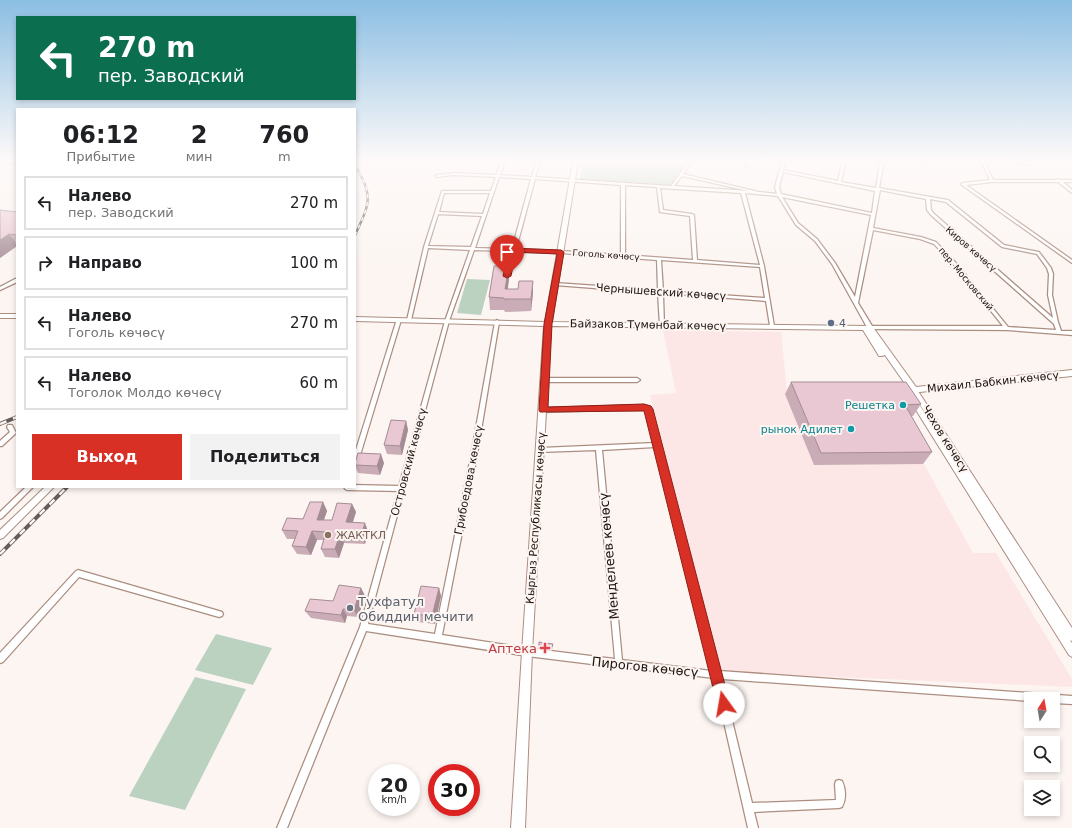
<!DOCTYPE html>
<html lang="ru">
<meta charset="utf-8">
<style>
body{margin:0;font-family:"DejaVu Sans",sans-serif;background:#f2f2f2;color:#202124;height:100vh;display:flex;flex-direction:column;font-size:15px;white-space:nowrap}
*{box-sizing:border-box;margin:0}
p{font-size:13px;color:#757577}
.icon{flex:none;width:22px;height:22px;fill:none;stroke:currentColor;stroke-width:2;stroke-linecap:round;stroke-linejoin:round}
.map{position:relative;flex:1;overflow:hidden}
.drawer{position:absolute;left:16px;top:108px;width:340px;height:380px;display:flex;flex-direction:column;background:#fff;border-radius:0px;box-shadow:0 2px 6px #0003}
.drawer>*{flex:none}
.top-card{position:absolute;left:16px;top:16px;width:340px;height:84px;border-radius:0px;box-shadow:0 2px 6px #0003;background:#0b6e4f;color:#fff;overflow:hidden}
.needle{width:26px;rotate:11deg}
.controls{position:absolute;left:1024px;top:692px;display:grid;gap:8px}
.controls a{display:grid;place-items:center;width:36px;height:36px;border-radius:0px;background:#fff;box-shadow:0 2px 6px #0003;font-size:20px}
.speed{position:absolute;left:368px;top:764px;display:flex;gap:8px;font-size:20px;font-weight:700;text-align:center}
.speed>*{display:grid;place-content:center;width:52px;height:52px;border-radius:50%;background:#fff;box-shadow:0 2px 6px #0003;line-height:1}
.speed small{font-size:10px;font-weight:400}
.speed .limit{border:6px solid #d22;background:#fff;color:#111}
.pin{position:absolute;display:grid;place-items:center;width:34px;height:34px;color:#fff;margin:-41px -17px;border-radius:50% 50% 50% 0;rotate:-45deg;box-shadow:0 0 4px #0007}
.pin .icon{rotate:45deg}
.me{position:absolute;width:44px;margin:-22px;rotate:347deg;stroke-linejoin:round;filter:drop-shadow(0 0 3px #0008)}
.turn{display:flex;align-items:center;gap:14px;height:84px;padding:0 16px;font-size:18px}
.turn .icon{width:52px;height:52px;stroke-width:2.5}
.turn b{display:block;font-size:28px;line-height:34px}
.eta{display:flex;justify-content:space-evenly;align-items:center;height:68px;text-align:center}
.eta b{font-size:24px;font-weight:600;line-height:28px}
.cta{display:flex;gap:8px;margin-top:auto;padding:8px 16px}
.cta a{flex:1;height:46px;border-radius:0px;background:#d93025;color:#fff;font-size:16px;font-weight:600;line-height:46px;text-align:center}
.cta a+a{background:#f2f2f2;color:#202124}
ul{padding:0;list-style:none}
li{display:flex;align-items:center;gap:12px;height:54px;margin:0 8px 6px;padding:0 8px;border:2px solid #e0e0e0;border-radius:0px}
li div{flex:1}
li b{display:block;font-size:15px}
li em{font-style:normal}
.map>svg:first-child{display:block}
.industrial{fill:#fde7e6}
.green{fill:#bcd2c1}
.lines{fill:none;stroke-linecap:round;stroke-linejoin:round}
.minor-casing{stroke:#ac8e80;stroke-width:2.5}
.tertiary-casing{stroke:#ac8e80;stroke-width:2}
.secondary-casing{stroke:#ac8e80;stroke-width:2}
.primary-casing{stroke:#d2d0cf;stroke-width:2}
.minor{fill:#fff;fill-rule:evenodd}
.tertiary{fill:#fff;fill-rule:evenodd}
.secondary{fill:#fff;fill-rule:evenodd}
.primary{fill:#fdd39e;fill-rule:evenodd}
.rail-far1-casing{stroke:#655c57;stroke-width:2.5}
.rail-casing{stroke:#655c57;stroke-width:4}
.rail-far1{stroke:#fcf5f2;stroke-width:1.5;stroke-dasharray:4;stroke-linecap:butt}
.rail{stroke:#fcf5f2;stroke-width:2.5;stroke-dasharray:7;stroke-linecap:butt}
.wall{fill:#c9acb5}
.shaded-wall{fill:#a48c94}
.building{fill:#eac8d3;stroke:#a48c94}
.route{fill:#d93025;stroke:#8d1f18}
.service-dot{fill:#5c6f8a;stroke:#fcf5f2;stroke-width:1.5}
.culture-dot{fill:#0f9aa8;stroke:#fcf5f2;stroke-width:1.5}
.education-dot{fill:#8d6e63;stroke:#fcf5f2;stroke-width:1.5}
.worship-dot{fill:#6b7280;stroke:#fcf5f2;stroke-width:1.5}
.health-dot{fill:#e0444e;stroke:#fcf5f2;stroke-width:1.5}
.labels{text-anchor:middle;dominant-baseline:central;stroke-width:4;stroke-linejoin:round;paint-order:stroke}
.far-street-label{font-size:9px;fill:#1e130e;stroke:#fcf5f2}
.street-label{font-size:11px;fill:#1e130e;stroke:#fcf5f2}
.service-label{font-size:11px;fill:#4e5e75;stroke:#fcf5f2;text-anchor:start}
.culture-label{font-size:11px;fill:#0d838f;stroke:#fcf5f2;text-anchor:end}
.education-label{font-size:11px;fill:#785e54;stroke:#fcf5f2;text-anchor:start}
.near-street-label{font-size:13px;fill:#1e130e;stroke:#fcf5f2}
.near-worship-label{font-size:13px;fill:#5b616d;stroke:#fcf5f2;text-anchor:start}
.near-health-label{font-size:13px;fill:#be3a42;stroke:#fcf5f2;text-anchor:end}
</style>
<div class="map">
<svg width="1072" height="828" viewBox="0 0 1072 828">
<rect width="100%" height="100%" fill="#fcf5f2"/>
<polygon class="industrial" points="663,330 781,332 787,391 884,391 973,553 996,553 1072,679 1072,687 721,672 650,395 676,393"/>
<g class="green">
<polygon points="583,161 689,161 672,185 580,179"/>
<polygon points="467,279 490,280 481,315 457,313"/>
<polygon points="216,634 272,648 253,685 195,670"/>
<polygon points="195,677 246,689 185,810 129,796"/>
</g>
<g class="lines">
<defs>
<g id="minor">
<polygon points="0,161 17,162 17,164 0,163"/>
<path d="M501,161H505L500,175L532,177L536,161H540L535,177L671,186L689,161H692L683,174L759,192L777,194L775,187L782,161H786L783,170L838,181L842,161H846L841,182L876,188L880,161H884L879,188L948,200L1004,245L1039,252L1051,268L1053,274L1052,295L1058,322L1061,331H1072V335L1007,330L868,329L832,264L815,241L796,225L778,196L745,193L764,266L774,326L772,328L770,326L766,301L663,293L664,326L662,328L660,326L658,293L555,285L553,284L555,283L658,290L657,260L561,253L515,252L509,275L507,276L505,275L511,251L474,250L449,321L368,624L435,634L470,461L495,322L497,320L499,322L476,461L442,635L527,648L615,659L596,450L540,452H538L537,450L538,448H540L654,443L646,410L643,409L544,412L541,410L544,408L644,405L650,408L651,409L720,671L1072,696V704L1053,703V699H1031V701L722,679L752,803L836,800L835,784L836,781L839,780L842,781C846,790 846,799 842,807L839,808L754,812L758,828H748L714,678L621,667L619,668L616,667L527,656L366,631L287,828H277L360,627L398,491L347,490L345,489L344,487H355V485L399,486L445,321L470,250L428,248L411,320V321H407V320L424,247L442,191H491L496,177L453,175L437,177L435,176L437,175L453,173L496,175ZM783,172L875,191L872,213L781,194L779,187ZM682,176L749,191L674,186ZM499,177L531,179L512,249L475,248ZM535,179L621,185V255L561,251L516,249ZM625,185L657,187L660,212L690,216L693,260L625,255ZM660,188L741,193L760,265L697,260L694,215L692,214L663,210ZM880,190L926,199L927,210L931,215L1054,324L1056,330L1008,327L956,263L936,242L921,237L873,228ZM444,193H490L483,214L439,212ZM782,197L871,215L855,297L835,263L817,239L798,223ZM930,199L946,202L1002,247L1037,254L1047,268L1049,274L1048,295L1053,318L933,213L931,210ZM438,214L482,216L471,247L428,246ZM873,230L920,239L934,244L954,265L1003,326H872L858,303ZM661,260L760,267L765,298L663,291ZM655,447L712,671L622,660L602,450Z"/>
<polygon points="746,161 749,161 747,166 746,166 744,165"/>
<polygon points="981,161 984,161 993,180 1056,180 1058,179 1060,180 1072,180 1072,182 1063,182 1072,190 1072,193 1058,182 992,182 966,185 1072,260 1072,263 962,185 961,184 963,183 990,180"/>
<polygon points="1017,161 1028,163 1027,161 1030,161 1032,163 1028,165 1006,161"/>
<polygon points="15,279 17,279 17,282 0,290 0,287"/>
<polygon points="397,319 401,319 401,320 358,462 357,464 355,464 355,453"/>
<polygon points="545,378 637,378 640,380 637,382 545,382 542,380"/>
<polygon points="8,425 12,425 16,433 2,446 0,446 0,441 10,432 7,427"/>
<polygon points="26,487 33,487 2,518 0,519 0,512"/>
<polygon points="78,570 219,611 222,612 223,614 222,616 219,617 79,577 3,662 0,663 0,653 76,571"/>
</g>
<g id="tertiary">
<polygon points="912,388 916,388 1072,628 1072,641 1070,640 1072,643 1072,657 1069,655 911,402 910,400 911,398 915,398 963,473 912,392 911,390"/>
<polygon points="45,487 54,487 3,538 0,539 0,530"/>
</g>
<g id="secondary">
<polygon points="573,161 578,161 552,322 870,326 872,326 916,387 1072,370 1072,376 910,393 907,392 906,390 908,388 885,355 882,356 879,356 863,330 551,326 532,652 525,828 511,828 522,652 544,326 355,321 355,317 545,322"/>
<rect x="0" y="314" width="17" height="4"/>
</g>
<polygon id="primary" points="3,161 10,161 0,168 0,164"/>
</defs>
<use href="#minor" class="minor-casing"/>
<use href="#tertiary" class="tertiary-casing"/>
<use href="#secondary" class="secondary-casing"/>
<use href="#primary" class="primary-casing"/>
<use href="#minor" class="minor"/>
<use href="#tertiary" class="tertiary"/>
<use href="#secondary" class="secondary"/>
<use href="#primary" class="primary"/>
<defs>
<path id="rail-far1" d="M355,165C374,196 370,203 355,235"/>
<g id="rail">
<polyline points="0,424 17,417"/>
<polyline points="0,554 67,487"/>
</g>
</defs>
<use href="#rail-far1" class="rail-far1-casing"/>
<use href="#rail" class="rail-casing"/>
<use href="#rail-far1" class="rail-far1"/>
<use href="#rail" class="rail"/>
</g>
<g class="wall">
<polygon points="906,161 927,161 925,165"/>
<polygon points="17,212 17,246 0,258"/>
<polygon points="509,266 509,278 508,289 533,293 531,311 505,312 504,310 490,310 489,297"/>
<polygon points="791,382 921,404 913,416 911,416 932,452 923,464 814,465 785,394"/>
<polygon points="406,421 408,430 402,455 387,454 384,445"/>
<polygon points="355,463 384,463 380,475 358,473 355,466"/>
<polygon points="323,502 327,511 324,520 332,520 352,504 356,512 353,522 368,531 365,544 344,543 339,558 325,557 321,549 324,540 317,540 311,555 297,554 292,546 295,539 287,539 282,530 303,519"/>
<polygon points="361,588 365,596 358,617 347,616 345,623 311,618 305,611 333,601"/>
<polygon points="439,588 441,596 435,624 417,622 414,614"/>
<polygon points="539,642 553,644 552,650 538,648"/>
</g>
<g class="shaded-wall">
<polygon points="9,234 17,244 17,246 0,258 0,240"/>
<polygon points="509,266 509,278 506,301 505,289"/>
<polygon points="533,281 533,293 531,311 531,299"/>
<polygon points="406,421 408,430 402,455 400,446"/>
<polygon points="381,454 384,463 380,475 377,466"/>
<polygon points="323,502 327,511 321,528 317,520"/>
<polygon points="352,504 356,512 350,530 346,522"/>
<polygon points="365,523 368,531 365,544 361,535"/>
<polygon points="312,531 317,540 311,555 306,547"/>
<polygon points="340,534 344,543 339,558 335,549"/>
<polygon points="361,588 365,596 358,617 354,610"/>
<polygon points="439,588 441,596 435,624 432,616"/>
<polygon points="343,609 347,616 345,623 341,615"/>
</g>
<g class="building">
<polygon points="0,210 17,212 17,235 9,234 0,240"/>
<polygon points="494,266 509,266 505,289 518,289 519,281 533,281 531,299 504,299 504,298 489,297"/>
<polygon points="791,382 906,382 921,404 905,405 932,452 821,453"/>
<polygon points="391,420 406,421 400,446 384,445"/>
<polygon points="358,453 381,454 377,466 355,465 355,463"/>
<polygon points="310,502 323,502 317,520 332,520 337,503 352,504 346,522 365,523 361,535 340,534 335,549 321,549 326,532 312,531 306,547 292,546 298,531 282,530 287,518 303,519"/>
<polygon points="339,585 361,588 354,610 343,609 341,615 305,611 310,599 333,601"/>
<polygon points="421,586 439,588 432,616 414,614"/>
<polygon points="539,642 553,644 552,647 539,646"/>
</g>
<linearGradient id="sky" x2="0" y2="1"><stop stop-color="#8bbee3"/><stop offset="0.58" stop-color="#fefaf9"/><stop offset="1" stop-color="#fefaf9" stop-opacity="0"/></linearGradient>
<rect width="1072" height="277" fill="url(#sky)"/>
<polygon class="route" points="510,248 561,250 564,252 552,324 548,407 644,404 651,406 653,409 730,704 728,709 724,711 719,709 717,704 644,411 540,412 539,410 544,324 557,254 516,252 511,276 507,278 503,276"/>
<circle class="service-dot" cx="831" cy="323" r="4"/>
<g class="culture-dot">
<circle cx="903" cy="405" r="4"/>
<circle cx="851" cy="429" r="4"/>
</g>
<circle class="education-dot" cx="328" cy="535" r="4"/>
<circle class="worship-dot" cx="350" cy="608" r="4"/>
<path class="health-dot" d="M543 642h4v4h4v4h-4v4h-4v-4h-4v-4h4z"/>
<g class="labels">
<g class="far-street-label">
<text transform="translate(971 249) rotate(41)">Киров көчөсү</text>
<text transform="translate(606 255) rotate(4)">Гоголь көчөсү</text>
<text transform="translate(966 279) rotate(50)">пер. Московский</text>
</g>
<g class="street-label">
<text transform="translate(661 292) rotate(4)">Чернышевский көчөсү</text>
<text transform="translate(648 325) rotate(1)">Байзаков Түмөнбай көчөсү</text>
<text transform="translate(993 382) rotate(-6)">Михаил Бабкин көчөсү</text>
<text transform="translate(945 439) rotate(58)">Чехов көчөсү</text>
<text transform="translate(409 462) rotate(-75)">Островский көчөсү</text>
<text transform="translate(469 480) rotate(-79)">Грибоедова көчөсү</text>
<text transform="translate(536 518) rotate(-86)">Кыргыз Республикасы көчөсү</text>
</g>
<g class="service-label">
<text x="839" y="323">4</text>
</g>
<g class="culture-label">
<text x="895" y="405">Решетка</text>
<text x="843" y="429">рынок Адилет</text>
</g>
<g class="education-label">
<text x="336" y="535">ЖАКТКЛ</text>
</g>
<g class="near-street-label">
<text transform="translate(609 556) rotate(-95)">Менделеев көчөсү</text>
<text transform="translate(645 667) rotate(6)">Пирогов көчөсү</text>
</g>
<g class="near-worship-label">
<text x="358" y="601">Тухфатул<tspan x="358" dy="15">Обиддин мечити</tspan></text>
</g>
<g class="near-health-label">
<text x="537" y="648">Аптека</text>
</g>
</g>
</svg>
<div class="controls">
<a><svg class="needle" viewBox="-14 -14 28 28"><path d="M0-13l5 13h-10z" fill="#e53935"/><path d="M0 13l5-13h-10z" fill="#757577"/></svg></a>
<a><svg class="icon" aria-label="search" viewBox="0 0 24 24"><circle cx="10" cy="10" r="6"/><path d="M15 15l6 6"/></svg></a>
<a><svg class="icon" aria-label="layers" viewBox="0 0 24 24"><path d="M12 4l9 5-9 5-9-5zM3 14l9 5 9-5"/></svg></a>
</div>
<div class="speed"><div>20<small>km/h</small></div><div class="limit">30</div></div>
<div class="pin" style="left:507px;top:276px;background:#d93025"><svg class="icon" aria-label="arrive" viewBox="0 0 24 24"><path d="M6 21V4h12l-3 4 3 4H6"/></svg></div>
<svg class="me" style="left:724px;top:704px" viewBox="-20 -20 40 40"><circle r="19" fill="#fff"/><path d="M0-13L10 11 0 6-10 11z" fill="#d93025"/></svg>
<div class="top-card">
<div class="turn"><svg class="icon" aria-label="left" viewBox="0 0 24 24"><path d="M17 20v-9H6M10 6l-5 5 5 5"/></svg><div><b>270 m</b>пер. Заводский</div></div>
</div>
<section class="drawer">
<div class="eta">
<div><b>06:12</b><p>Прибытие</p></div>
<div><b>2</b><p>мин</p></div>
<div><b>760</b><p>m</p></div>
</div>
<ul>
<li><svg class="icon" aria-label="left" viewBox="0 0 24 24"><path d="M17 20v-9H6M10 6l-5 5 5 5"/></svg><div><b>Налево</b><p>пер. Заводский</p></div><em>270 m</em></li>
<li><svg class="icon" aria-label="right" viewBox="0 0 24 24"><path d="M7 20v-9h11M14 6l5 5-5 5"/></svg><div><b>Направо</b></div><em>100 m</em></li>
<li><svg class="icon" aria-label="left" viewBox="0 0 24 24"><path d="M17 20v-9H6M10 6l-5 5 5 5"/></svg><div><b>Налево</b><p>Гоголь көчөсү</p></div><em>270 m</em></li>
<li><svg class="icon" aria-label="left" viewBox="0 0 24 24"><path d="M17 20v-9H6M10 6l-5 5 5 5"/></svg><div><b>Налево</b><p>Тоголок Молдо көчөсү</p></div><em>60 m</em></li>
</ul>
<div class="cta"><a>Выход</a><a>Поделиться</a></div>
</section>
</div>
